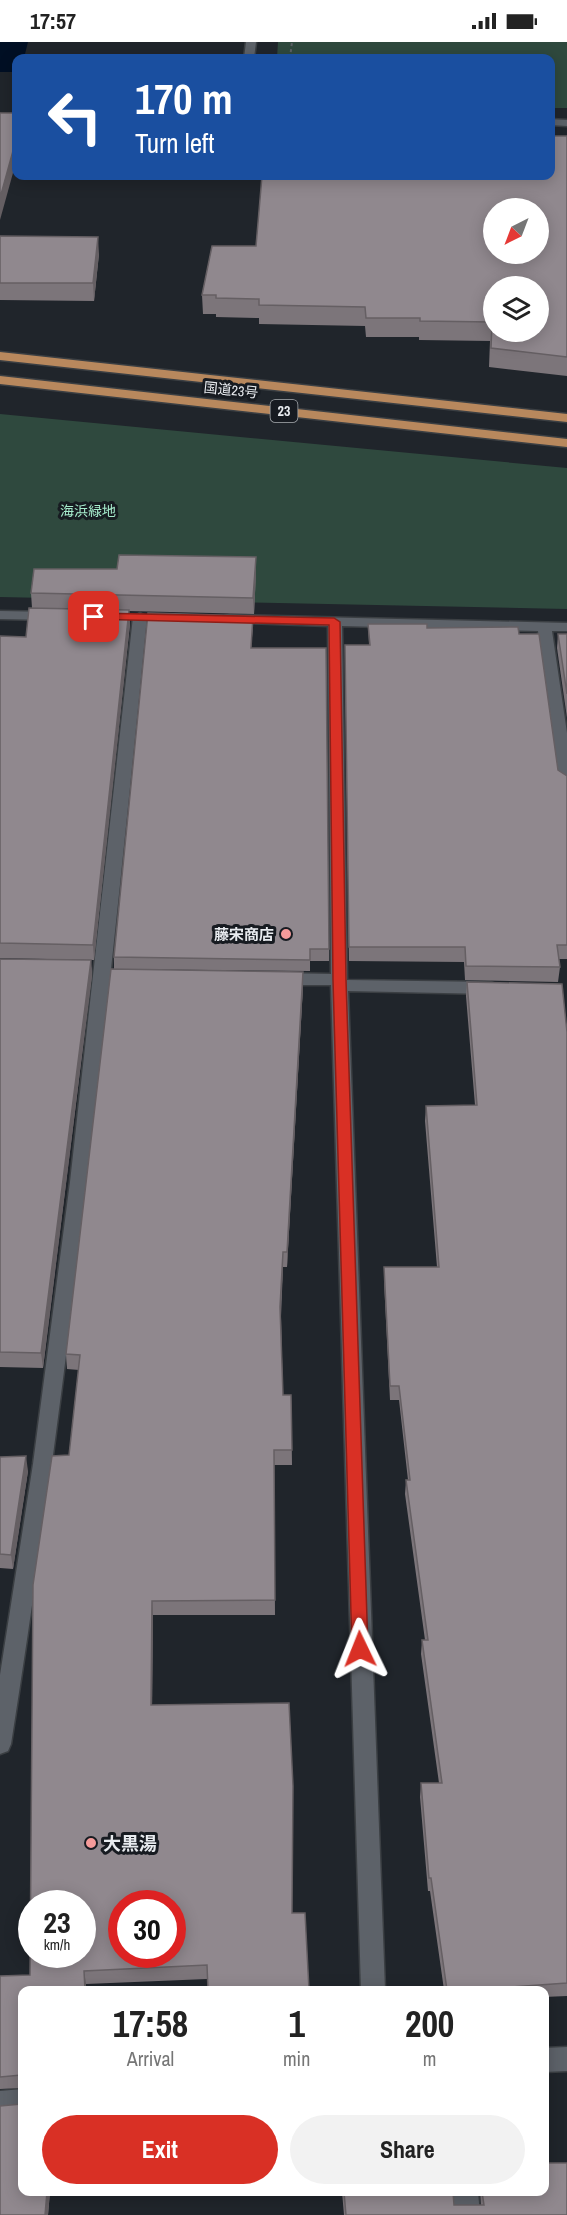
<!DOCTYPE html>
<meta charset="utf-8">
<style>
body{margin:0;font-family:"Archivo Narrow","Noto Sans JP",sans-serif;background:#f2f2f2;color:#222;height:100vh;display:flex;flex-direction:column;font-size:22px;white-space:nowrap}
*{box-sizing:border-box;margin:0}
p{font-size:20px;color:#767676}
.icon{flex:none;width:33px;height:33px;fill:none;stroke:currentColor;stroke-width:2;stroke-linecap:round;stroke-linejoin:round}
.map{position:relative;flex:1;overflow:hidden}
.panel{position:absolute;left:18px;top:1944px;width:531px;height:210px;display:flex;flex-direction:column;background:#fff;border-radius:12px;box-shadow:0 3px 15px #0003}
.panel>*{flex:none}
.guide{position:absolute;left:12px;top:12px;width:543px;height:126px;border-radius:12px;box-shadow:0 3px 15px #0003;background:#1a4fa0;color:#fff;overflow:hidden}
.needle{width:39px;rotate:222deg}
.tools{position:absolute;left:483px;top:156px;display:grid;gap:12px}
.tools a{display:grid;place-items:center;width:66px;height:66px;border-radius:50%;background:#fff;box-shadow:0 3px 15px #0003;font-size:30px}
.speed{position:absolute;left:18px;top:1848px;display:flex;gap:12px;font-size:30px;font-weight:700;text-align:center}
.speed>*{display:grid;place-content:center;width:78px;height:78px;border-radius:50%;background:#fff;box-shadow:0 3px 15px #0003;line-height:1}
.speed small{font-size:15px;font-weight:400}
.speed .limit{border:9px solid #d22;background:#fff;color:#111}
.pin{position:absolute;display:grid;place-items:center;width:51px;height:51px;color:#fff;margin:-26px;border-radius:12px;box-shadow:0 3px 9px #0006}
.me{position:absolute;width:66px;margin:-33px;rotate:358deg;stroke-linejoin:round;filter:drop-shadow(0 0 4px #0008)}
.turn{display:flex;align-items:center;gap:21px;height:126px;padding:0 24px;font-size:27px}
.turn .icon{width:78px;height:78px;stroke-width:2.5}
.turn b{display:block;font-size:42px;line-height:51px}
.eta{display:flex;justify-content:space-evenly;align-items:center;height:102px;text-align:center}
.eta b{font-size:36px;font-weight:700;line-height:42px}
.button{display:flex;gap:12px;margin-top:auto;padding:12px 24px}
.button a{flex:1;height:69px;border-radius:36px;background:#d93025;color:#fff;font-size:24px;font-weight:700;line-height:69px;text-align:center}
.button a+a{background:#f2f2f2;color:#222}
.status{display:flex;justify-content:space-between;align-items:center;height:42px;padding:0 30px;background:#fff;direction:ltr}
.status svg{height:16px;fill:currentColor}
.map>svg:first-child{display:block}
.green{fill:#2f493e}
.water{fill:#000f24}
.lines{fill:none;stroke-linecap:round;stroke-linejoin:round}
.service-casing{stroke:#3b3f43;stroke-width:3}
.minor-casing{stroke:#3b3f43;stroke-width:3}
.tertiary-casing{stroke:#3b3f43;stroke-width:3}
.trunk-casing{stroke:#3b3f43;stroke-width:3}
.path{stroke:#5c6166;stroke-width:2;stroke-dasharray:3 3;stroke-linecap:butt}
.service{fill:#5d6269;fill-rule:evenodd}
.minor{fill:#5d6269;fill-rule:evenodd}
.tertiary{fill:#5d6269;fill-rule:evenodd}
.trunk{fill:#b8885d;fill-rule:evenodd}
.wall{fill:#7c757a}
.shaded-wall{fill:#655f63}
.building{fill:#90888e;stroke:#655f63;stroke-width:1.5;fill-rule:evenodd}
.route{fill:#d93025;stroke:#8d1f18;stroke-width:1.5}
.poi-dot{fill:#f59b9a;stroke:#171b21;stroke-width:2}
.labels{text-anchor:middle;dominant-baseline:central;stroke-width:6;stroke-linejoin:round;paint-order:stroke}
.far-street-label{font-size:14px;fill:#e8ebef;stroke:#171b21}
.shield{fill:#171b21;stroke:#a9adb1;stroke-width:1.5}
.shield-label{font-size:14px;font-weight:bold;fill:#e8ebef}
.far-park-label{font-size:14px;fill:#a6ebcc;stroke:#171b21}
.poi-label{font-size:15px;font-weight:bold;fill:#e8ebef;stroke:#171b21;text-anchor:end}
.near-poi-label{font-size:18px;font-weight:bold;fill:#e8ebef;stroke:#171b21;text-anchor:start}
</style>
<div class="status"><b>17:57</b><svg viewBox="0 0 49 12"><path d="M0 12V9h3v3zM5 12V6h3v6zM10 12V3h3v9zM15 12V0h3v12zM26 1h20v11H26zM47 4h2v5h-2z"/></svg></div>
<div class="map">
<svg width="567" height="2173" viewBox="0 0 567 2173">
<rect width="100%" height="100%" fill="#20252b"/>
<g class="green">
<polygon points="278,0 567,0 567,66 551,66 550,16 277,16"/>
<polygon points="0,372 567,426 567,567 0,555"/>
</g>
<polygon class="water" points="0,0 28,0 24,16 16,16 16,30 0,30"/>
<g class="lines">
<defs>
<polygon id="service" points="246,0 256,0 254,16 244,16"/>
<g id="minor">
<polygon points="0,569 52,570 59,574 52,578 0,577"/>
<path d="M140,571L147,575C110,952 70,1328 11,1702L8,1709L0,1712V1633L33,1422L70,1140L133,575Z"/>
<polygon points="230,573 567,581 567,589 552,589 567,691 567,747 559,742 538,589 342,584 347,938 490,940 496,942 498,946 496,950 490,952 348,949 385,1948 361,1948 331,943 278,943 272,941 270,937 272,933 278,931 331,932 328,584 225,580 223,577 225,574"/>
<polygon points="567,2005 567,2029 544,2030 544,2006"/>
<polygon points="22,2047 22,2073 0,2075 0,2049"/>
<polygon points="452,2150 478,2150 480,2173 454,2173"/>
</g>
<polygon id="tertiary" points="550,77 567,78 567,84 550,83"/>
<g id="trunk">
<polygon points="0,310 567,372 567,380 0,318"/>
<polygon points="0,334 567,397 567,405 0,342"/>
</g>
</defs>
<use href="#service" class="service-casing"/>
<use href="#minor" class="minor-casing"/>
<use href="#tertiary" class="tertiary-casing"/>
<use href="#trunk" class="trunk-casing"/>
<polyline class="path" points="290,16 292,0"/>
<use href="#service" class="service"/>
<use href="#minor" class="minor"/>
<use href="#tertiary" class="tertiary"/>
<use href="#trunk" class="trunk"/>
</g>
<g class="wall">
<polygon points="567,94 567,334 489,325 490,299 419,298 419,295 366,295 365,284 259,282 259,276 216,275 216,272 203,272 202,253 256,204 550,134"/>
<polygon points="0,194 99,212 94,259 0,258"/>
<polygon points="256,531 254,572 129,569 130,582 94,918 0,916 0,594 26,595 32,566 31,551"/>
<polygon points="368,582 519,592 558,728 567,734 567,917 559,917 560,925 558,940 465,938 464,920 349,919 345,603 369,603"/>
<polygon points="253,585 251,606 329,907 329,919 310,919 310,929 114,927 114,915"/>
<polygon points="558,592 567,592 567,676 557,606"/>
<polygon points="0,917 91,918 92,933 43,1326 0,1325"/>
<polygon points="467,940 567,990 567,1954 544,1955 544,1948 444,1948 430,1849 428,1849 420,1755 421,1741 439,1741 421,1612 422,1598 425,1598 405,1452 406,1438 408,1438 399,1358 390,1358 384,1239 384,1225 437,1225 425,1079 426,1064 475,1063 466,954"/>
<polygon points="303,945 287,1225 283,1225 281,1275 283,1353 291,1353 292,1423 274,1423 275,1573 153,1573 152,1663 289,1661 207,1937 86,1942 22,1948 22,2150 50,2150 48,2173 0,2173 21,2062 21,2046 0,2047 0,1934 30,1933 69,1413 79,1328 67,1327 66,1312"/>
<polygon points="0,1415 28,1429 13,1527 0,1526"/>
<polygon points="342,2150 453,2150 454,2163 481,2163 480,2150 544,2150 567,2173 344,2173"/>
</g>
<g class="shaded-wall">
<polygon points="16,98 16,120 0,178 0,156"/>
<polygon points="98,195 99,212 94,259 93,241"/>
<polygon points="256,515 256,531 254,572 253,556"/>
<polygon points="129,568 130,582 94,918 93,903"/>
<polygon points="91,918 92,933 43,1326 41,1311"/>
<polygon points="303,930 303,945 287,1225 287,1210"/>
<polygon points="283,1210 283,1225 280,1280 280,1265"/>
<polygon points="26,1414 28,1429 13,1527 11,1513"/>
<polygon points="152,1559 153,1573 152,1677 151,1663"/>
<polygon points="84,1929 86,1942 86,1948 85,1948"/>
<polygon points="47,2150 50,2150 48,2173 45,2173"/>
</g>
<g class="building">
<polygon points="0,71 16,71 16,98 0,156"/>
<path d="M550,94H567V315L491,306L492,280L420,279V276H366L365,265L259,263V257L216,256V253H202L212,204H256L262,134H550ZM494,166H538V212H494ZM494,244H538V290H494Z"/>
<polygon points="0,194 98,195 93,241 0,241"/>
<polygon points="119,513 256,515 253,556 31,551 34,527 117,527"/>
<polygon points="29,566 129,568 93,903 0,901 0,594 26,595"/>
<polygon points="148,571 253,574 251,606 326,606 329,907 310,907 310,918 114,915"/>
<polygon points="368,582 427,582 427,586 518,585 519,592 539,592 558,728 567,734 567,903 557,903 560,925 466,924 465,905 349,905 345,603 370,603"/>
<polygon points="558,592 567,592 567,652"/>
<polygon points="0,917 91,918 41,1311 0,1310"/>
<path d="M111,927L303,930L287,1210H283L280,1265L283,1353H291L292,1408H274L275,1558L152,1559L151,1663L289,1661L293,1744L292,1871H305L309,1948H208L207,1923L84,1929L85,1948H22V2150H47L45,2173H0V2064L21,2062V2033L0,2035V1934L30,1933L33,1543L52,1414L69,1413L80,1313L66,1312ZM32,1862H82V1912H32ZM122,1862H172V1912H122Z"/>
<polygon points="467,940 562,942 567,990 567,1941 469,1948 447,1948 431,1836 429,1836 421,1741 442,1741 422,1598 428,1598 406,1438 410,1438 399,1344 390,1344 384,1225 439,1225 426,1064 477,1063"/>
<polygon points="26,1414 11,1513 0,1512 0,1415"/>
<polygon points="544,2121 567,2121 567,2173 346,2173 344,2150 453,2150 454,2163 484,2163 482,2150 544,2150"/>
</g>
<polygon class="route" points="94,571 334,576 340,580 346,938 368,1607 366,1612 360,1614 354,1612 352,1607 333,938 329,583 90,577 88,575"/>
<g class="poi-dot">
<circle cx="286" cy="892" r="6"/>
<circle cx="91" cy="1801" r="6"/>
</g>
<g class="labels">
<g class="far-street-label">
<text transform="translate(231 348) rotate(6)">国道23号</text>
</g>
<rect class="shield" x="270.5" y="358" width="27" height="22" rx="4.5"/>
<g class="shield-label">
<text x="284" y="369">23</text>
</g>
<g class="far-park-label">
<text x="88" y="469">海浜緑地</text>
</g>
<g class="poi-label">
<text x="274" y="892">藤宋商店</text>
</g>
<g class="near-poi-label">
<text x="103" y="1801">大黒湯</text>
</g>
</g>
</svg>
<div class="tools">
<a><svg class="needle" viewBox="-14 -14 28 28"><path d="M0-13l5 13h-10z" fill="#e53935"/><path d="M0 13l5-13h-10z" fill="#767676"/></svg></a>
<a><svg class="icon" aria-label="layers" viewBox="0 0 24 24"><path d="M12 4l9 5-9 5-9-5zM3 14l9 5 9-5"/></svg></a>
</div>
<div class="speed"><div>23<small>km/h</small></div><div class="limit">30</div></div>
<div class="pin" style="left:94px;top:575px;background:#d93025"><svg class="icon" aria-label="arrive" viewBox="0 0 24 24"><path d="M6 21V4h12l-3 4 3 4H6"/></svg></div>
<svg class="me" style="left:360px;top:1607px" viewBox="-20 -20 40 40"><path d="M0-17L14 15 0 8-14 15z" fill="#d93025" stroke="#fff" stroke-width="4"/></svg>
<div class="guide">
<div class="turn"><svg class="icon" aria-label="left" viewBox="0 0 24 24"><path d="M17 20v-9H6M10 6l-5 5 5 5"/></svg><div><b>170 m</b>Turn left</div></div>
</div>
<section class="panel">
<div class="eta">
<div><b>17:58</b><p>Arrival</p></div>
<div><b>1</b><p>min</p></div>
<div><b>200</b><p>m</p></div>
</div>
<div class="button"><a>Exit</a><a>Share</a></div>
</section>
</div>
